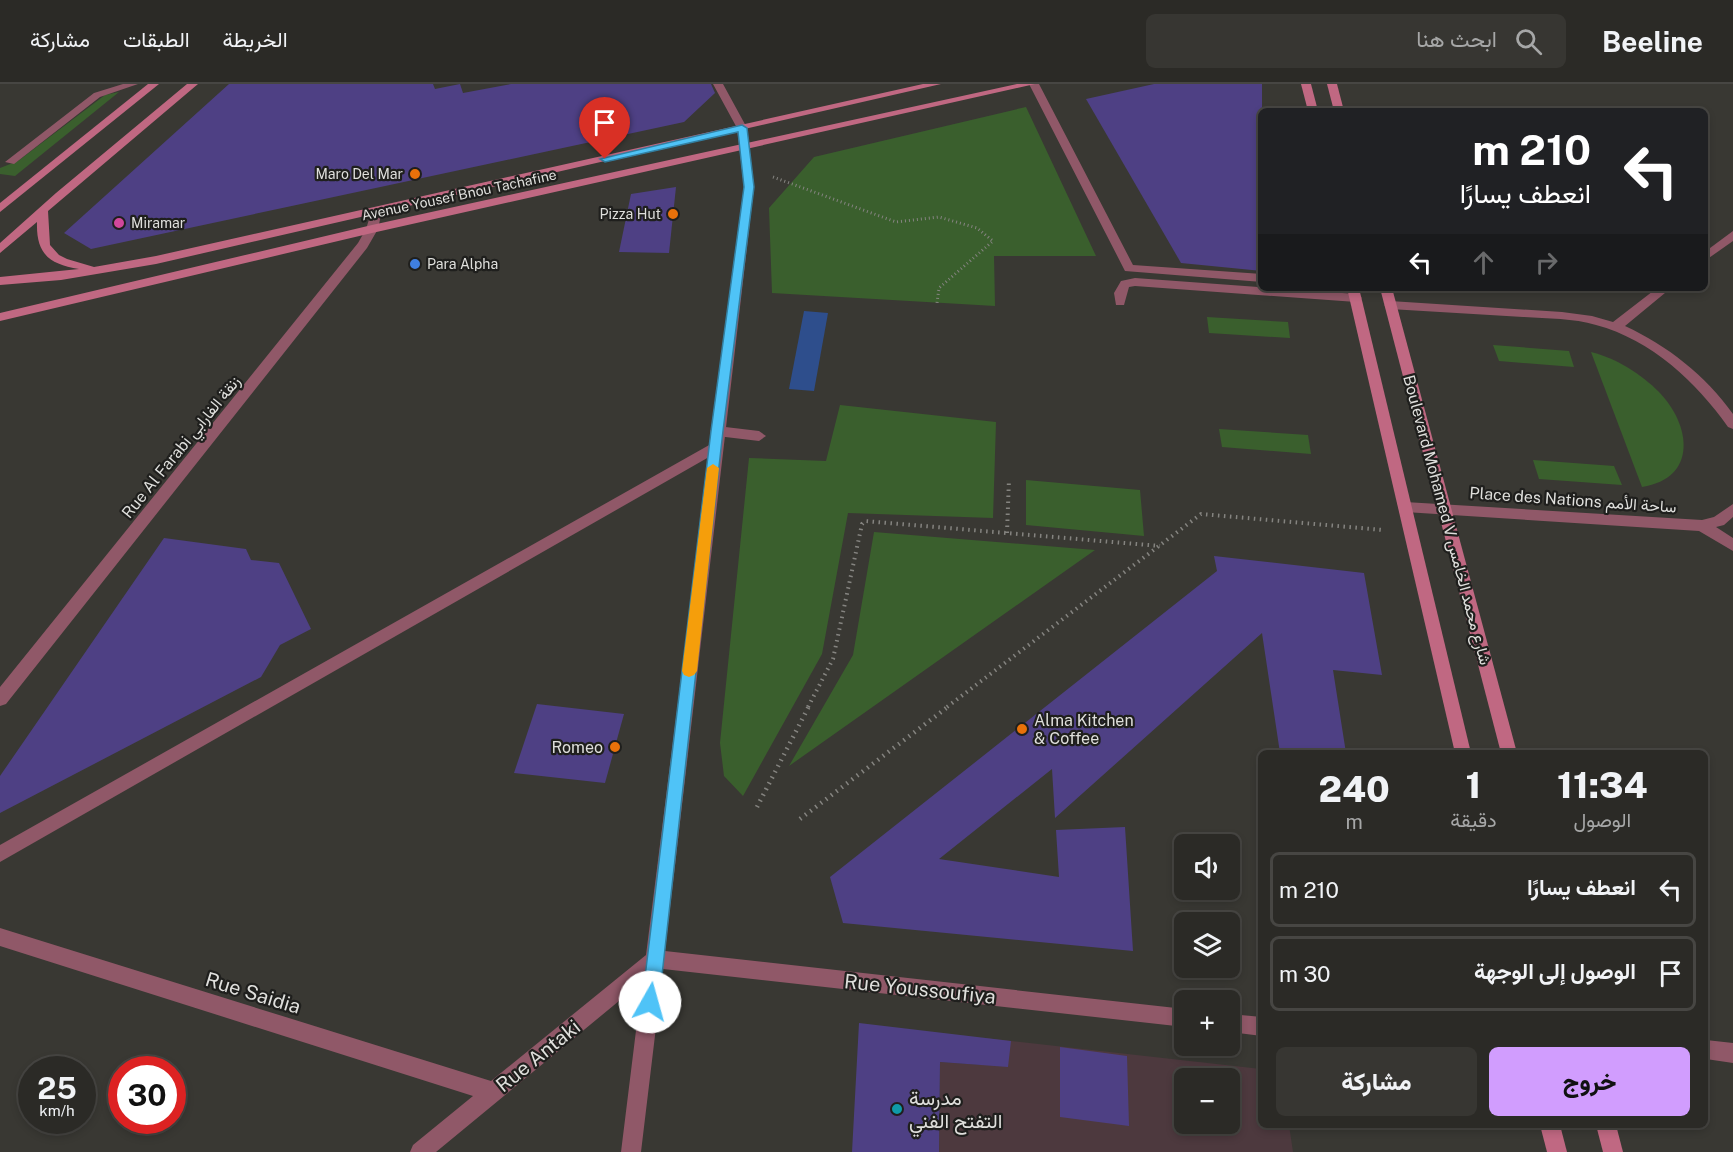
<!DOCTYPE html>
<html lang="ar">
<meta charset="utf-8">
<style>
body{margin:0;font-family:"Public Sans",Vazirmatn,sans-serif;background:#373632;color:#f1f3f6;direction:rtl;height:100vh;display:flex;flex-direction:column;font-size:22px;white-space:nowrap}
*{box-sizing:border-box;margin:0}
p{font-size:20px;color:#a6a7a7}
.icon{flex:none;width:33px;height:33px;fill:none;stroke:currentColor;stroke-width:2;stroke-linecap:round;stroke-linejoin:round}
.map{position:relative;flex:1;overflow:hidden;direction:ltr}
.side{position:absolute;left:1258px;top:666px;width:450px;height:378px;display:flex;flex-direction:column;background:#2b2a26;border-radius:9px;box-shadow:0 3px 9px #0003,0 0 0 2px #474643;direction:rtl}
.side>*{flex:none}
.hud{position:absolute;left:1258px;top:24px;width:450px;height:183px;border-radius:9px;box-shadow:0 3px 9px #0003,0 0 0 2px #474643;direction:rtl;background:#202124;color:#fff;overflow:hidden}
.tools{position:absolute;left:1174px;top:750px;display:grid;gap:12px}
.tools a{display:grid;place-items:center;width:66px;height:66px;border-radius:9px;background:#2b2a26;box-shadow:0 3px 9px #0003,0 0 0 2px #474643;font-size:30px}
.speed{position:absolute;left:18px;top:972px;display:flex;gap:12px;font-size:30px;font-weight:700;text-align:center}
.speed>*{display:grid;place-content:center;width:78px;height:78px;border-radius:50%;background:#2b2a26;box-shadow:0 3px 9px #0003,0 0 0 2px #474643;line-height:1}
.speed small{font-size:15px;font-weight:400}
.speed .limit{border:9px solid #d22;background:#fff;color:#111}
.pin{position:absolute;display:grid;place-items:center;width:51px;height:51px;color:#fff;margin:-62px -26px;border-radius:50% 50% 50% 0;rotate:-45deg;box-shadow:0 0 6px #0007}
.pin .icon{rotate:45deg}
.me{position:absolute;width:66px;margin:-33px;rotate:7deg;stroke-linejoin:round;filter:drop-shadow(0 0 4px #0008)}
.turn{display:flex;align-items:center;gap:21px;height:126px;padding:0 18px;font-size:27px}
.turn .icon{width:78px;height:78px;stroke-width:2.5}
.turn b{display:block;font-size:42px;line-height:51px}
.lanes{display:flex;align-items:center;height:57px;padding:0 18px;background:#0003;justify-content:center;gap:30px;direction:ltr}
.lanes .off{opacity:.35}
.eta{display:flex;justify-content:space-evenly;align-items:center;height:102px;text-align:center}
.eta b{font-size:36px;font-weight:800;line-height:42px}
.button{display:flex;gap:12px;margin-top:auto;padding:12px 18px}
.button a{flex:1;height:69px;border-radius:9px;background:#d19dfe;color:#111;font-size:24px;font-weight:800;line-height:69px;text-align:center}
.button a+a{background:#373632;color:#f1f3f6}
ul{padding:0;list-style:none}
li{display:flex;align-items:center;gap:18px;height:75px;margin:0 12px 9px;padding:0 6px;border:3px solid #474643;border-radius:9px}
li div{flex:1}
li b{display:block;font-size:22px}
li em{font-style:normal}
header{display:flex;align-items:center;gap:36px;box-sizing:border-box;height:84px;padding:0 30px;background:#2b2a26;border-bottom:2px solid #474643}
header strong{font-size:28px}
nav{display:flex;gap:33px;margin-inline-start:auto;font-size:21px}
.search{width:420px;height:54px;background:#373632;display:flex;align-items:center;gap:15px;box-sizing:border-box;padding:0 21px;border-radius:9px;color:#a6a7a7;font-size:22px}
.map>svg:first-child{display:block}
.education{fill:#4d393e;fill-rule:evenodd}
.green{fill:#3a5f2d}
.water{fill:#2e4e8c}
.building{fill:#4e4084}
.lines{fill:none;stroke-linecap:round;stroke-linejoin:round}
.path-far2{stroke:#858480;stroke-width:3;stroke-dasharray:1 3;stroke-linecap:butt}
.path-far1{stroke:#858480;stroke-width:4;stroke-dasharray:1.5 4.5;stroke-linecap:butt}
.path{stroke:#858480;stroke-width:4.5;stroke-dasharray:1.5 5;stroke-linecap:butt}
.service{fill:#905868;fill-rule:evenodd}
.minor{fill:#905868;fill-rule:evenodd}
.secondary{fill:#c06882;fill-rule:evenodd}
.route{fill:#4fc3f7;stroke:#337fa1;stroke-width:1.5}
.slow{fill:#f59e0b}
.food-dot{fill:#e8710a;stroke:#1f1f1d;stroke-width:2}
.hotel-dot{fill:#d1479c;stroke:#1f1f1d;stroke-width:2}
.shop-dot{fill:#3f7fe0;stroke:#1f1f1d;stroke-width:2}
.culture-dot{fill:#0f9aa8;stroke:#1f1f1d;stroke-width:2}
.labels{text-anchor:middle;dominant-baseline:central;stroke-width:4.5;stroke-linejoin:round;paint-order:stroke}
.far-poi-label{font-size:14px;fill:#dfdfdc;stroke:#1f1f1d;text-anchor:end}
.far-street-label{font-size:14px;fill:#dfdfdc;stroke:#1f1f1d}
.street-label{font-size:16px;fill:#dfdfdc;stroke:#1f1f1d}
.poi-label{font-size:16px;fill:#dfdfdc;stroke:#1f1f1d;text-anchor:start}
.near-street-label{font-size:20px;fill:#dfdfdc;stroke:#1f1f1d}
.near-poi-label{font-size:20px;fill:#dfdfdc;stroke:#1f1f1d;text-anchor:start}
</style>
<header>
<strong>Beeline</strong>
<div class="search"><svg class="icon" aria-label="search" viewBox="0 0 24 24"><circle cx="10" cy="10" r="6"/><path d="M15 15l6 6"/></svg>ابحث هنا</div>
<nav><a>الخريطة</a><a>الطبقات</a><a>مشاركة</a></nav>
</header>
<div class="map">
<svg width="1733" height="1068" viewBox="0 0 1733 1068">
<rect width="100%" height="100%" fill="#393833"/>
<path class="education" d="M984,954L1261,985L1262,1041H1289L1293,1068H939L940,978L983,981ZM1185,994H1230V1040H1185Z"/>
<g class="green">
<polygon points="119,8 15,92 0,90 0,84 18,77 105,11"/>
<polygon points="1026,23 1096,172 994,172 995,222 772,209 769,124 814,73"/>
<polygon points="1207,233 1288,238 1290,254 1209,249"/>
<polygon points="1493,261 1569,267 1574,283 1499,277"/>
<path d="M1591,268C1616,274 1641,290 1659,308C1691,341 1698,394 1642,403Z"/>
<polygon points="840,321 996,338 993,434 848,429 822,570 743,712 724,692 720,659 749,374 826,377"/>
<polygon points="1219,345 1308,351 1311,370 1222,363"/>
<polygon points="1533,376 1614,382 1622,401 1539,395"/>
<polygon points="1026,396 1140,406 1144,452 1026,441"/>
<polygon points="874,448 1095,466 789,682 853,571"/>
</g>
<polygon class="water" points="804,227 828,229 814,307 789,305"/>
<g class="building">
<polygon points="229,0 433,0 435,5 460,0 463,9 511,0 711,0 715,9 684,38 287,123 91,165 64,149"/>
<polygon points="1154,0 1262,0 1262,187 1181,179 1086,15"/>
<polygon points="676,103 669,169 619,168 631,110"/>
<polygon points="164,454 246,465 251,476 279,479 311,545 280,561 261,593 0,729 0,692"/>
<polygon points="1214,472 1364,489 1382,591 1333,586 1346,669 1280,669 1262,549 1055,734 1052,685 939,775 1059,793 1056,746 1125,743 1133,867 843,839 830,793 1217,487"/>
<polygon points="537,620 624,630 605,699 514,689"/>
<polygon points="859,939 1011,957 1008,983 940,978 939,1068 852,1068"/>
<polygon points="1060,963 1127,972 1129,1042 1060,1033"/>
</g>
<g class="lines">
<polyline class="path-far2" points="773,93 896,138 939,133 977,144 993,157 939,204 937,219"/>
<g class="path-far1">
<polyline points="1007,449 1009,395"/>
<polyline points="808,623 833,575 862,440 865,437 1160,462"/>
<polyline points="947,623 1201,430 1383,446"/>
</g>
<g class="path">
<polyline points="757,723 809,622"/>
<polyline points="800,735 949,622"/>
</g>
<g class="service">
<polygon points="123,0 138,0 100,13 14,80 5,78 94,9"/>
<polygon points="1029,0 1039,0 1133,181 1262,190 1262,198 1125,187"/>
<polygon points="1135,194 1356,210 1362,214 1356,218 1135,202 1129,203 1124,221 1116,221 1114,209 1121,197"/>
<polygon points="717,342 759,347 766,352 759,357 717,352 710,347"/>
</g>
<g class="minor">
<polygon points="713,0 723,0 747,44 754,103 665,867 1185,925 1185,943 663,885 641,1068 621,1068 642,898 436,1068 410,1068 413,1061 473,1012 0,862 0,844 491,997 646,871 709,373 0,778 0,761 711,360 744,103 737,44"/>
<polygon points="377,123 382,126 378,145 367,164 6,620 0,622 0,603 358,159 366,145 372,126"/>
<polygon points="1733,147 1733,157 1706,176 1706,167"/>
<path d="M1657,204H1671L1625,242C1668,262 1705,291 1733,330V345L1728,343C1696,298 1652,256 1596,241C1573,234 1547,235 1523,233C1479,230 1434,228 1390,225L1384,221L1390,217L1562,228L1592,232L1613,238Z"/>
<polygon points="1405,418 1702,436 1714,433 1733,420 1733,433 1724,441 1716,443 1733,454 1733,467 1699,447 1405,428 1398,423"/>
<polygon points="1230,930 1262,933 1262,952 1230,948"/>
<polygon points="1706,956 1733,959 1733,979 1706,975"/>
</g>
<g class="secondary">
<polygon points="148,0 159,0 0,128 0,119"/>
<path d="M187,0H198L48,127L50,161L59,171L67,175L94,183L156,172L923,0H941L156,180L61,196L0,201V193L79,185C49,180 36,170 37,138L0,169V159L56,109Z"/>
<polygon points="1017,0 1035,0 372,149 0,237 0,229 372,141"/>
<polygon points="1301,0 1311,0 1318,27 1308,27"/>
<polygon points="1327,0 1337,0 1344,27 1334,27"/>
<polygon points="1347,204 1359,204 1471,669 1455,669"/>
<polygon points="1380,204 1392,204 1517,669 1501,669"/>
<polygon points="1540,1041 1560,1041 1567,1068 1547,1068"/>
<polygon points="1596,1041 1616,1041 1623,1068 1603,1068"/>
</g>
</g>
<polygon class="route" points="742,41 747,44 754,103 723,347 659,918 656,924 650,926 644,924 642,918 711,347 744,103 738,48 605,78 600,75"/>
<polygon class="slow" points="713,380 719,384 697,587 694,591 689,593 684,591 682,587 707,384"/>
<g class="food-dot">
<circle cx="415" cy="90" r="6"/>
<circle cx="673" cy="130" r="6"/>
<circle cx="1022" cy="645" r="6"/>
<circle cx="615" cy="663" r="6"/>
</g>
<circle class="hotel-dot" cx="119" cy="139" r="6"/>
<circle class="shop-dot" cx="415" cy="180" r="6"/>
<circle class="culture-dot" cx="897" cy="1025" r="6"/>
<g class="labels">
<g class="far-poi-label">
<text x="403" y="90">Maro Del Mar</text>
<text x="661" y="130">Pizza Hut</text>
<text x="131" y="139" text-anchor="start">Miramar</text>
<text x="427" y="180" text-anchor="start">Para Alpha</text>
</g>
<g class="far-street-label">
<text transform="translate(459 111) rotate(-12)">Avenue Yousef Bnou Tachafine</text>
</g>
<g class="street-label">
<text transform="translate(181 363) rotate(-51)">Rue Al Farabi زنقة الفارابي</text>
<text transform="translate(1573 416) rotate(4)">Place des Nations ساحة الأمم</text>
<text transform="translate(1447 436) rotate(75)">Boulevard Mohamed V شارع محمد الخامس</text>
</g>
<g class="poi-label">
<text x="1034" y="636">Alma Kitchen<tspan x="1034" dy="18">&amp; Coffee</tspan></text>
<text x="603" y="663" text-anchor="end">Romeo</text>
</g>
<g class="near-street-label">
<text transform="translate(920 905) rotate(6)">Rue Youssoufiya</text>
<text transform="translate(253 909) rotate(17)">Rue Saidia</text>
<text transform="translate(538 972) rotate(-39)">Rue Antaki</text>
</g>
<g class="near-poi-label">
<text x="909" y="1014">مدرسة<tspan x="909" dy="23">التفتح الفني</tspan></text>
</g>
</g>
</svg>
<div class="tools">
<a><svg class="icon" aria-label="sound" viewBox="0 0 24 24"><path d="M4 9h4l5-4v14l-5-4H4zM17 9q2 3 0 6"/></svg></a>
<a><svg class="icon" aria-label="layers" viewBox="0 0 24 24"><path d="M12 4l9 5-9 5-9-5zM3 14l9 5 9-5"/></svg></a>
<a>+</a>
<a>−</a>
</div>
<div class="speed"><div>25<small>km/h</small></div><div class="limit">30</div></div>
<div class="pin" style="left:605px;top:75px;background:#d93025"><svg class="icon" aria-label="arrive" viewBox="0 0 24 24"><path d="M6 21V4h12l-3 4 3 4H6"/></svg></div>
<svg class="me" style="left:650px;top:918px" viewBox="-20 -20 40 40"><circle r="19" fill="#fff"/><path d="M0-13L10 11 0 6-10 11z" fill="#4fc3f7"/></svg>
<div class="hud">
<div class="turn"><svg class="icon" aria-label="left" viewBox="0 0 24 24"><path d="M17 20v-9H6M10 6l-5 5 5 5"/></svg><div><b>210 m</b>انعطف يسارًا</div></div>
<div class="lanes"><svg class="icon" aria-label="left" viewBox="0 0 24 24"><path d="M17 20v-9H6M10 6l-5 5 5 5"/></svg><svg class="icon off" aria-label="ahead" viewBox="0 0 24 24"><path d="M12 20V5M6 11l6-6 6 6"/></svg><svg class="icon off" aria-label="right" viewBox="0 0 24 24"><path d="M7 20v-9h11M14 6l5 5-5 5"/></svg></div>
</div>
<section class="side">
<div class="eta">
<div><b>11:34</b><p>الوصول</p></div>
<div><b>1</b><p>دقيقة</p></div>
<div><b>240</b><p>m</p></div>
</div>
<ul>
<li><svg class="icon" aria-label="left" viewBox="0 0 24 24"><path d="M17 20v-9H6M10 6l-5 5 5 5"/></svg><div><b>انعطف يسارًا</b></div><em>210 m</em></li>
<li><svg class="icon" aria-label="arrive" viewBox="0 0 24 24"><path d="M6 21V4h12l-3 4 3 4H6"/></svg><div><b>الوصول إلى الوجهة</b></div><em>30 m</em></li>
</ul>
<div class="button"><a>خروج</a><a>مشاركة</a></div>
</section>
</div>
